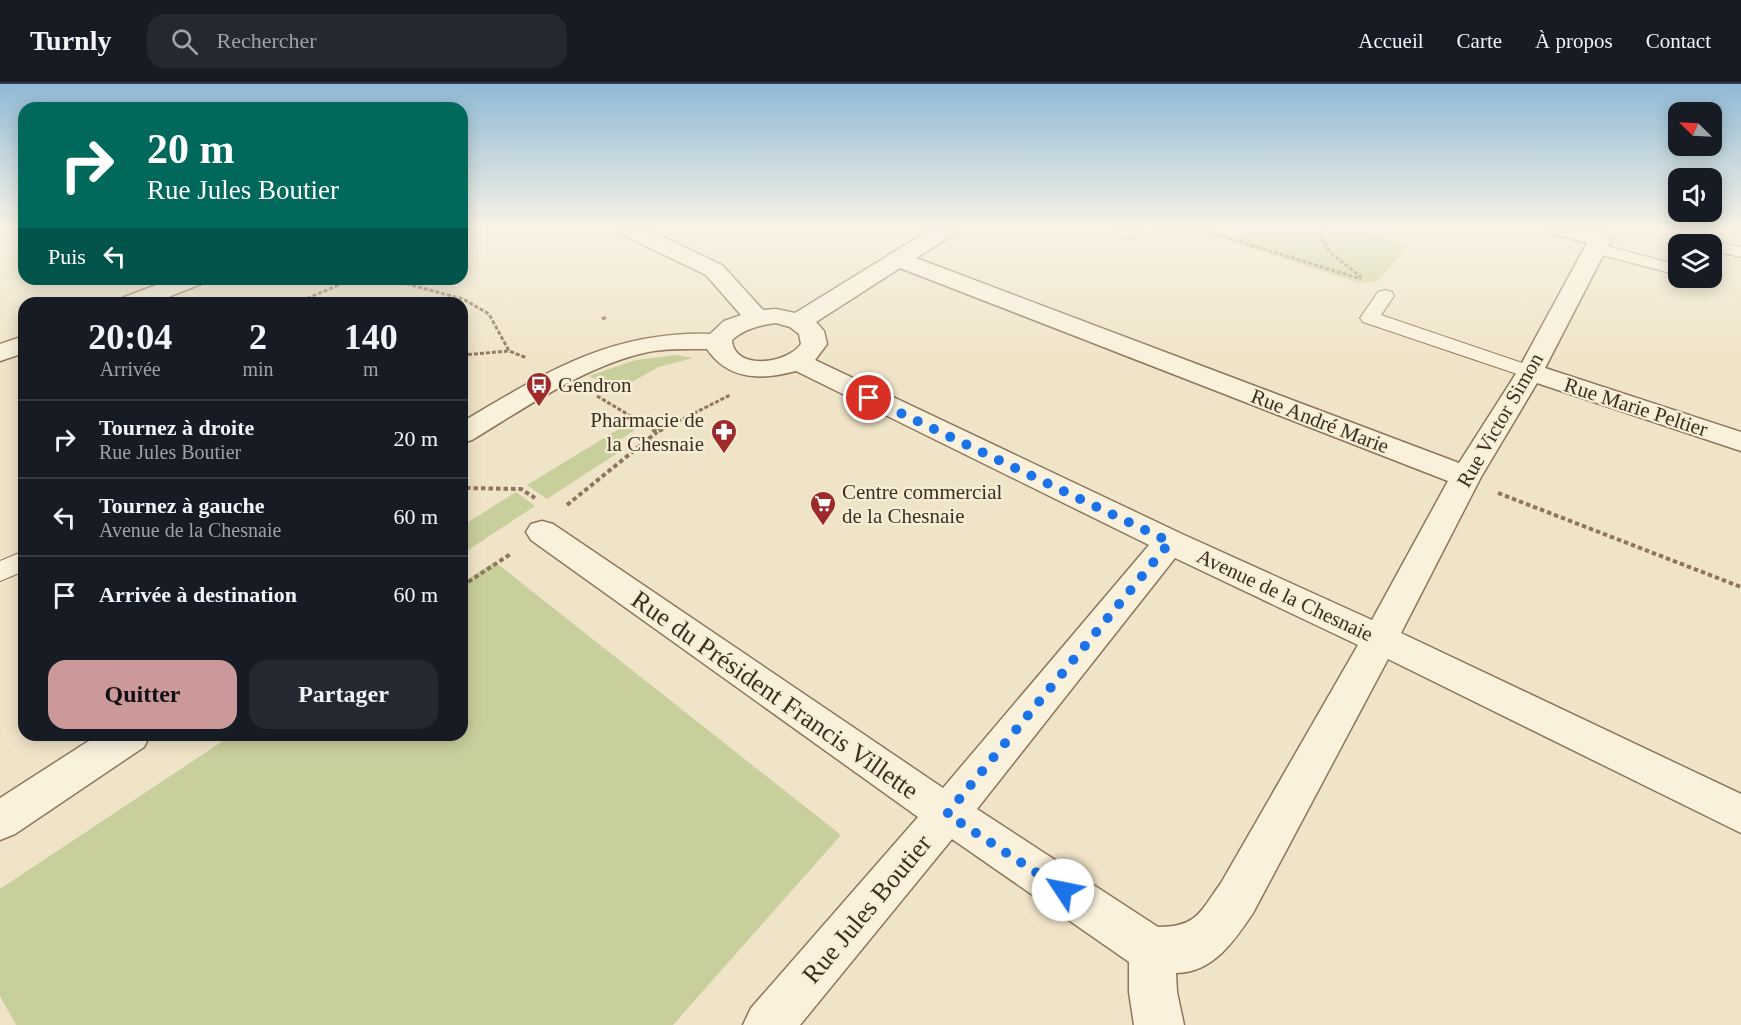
<!DOCTYPE html>
<html lang="fr">
<meta charset="utf-8">
<style>
body{margin:0;font-family:Georgia,serif;background:#242831;color:#f1f3f6;height:100vh;display:flex;flex-direction:column;font-size:22px;white-space:nowrap}
*{box-sizing:border-box;margin:0}
p{font-size:20px;color:#9ea1a6}
.icon{flex:none;width:33px;height:33px;fill:none;stroke:currentColor;stroke-width:2;stroke-linecap:round;stroke-linejoin:round}
.map{position:relative;flex:1;overflow:hidden}
.panel{position:absolute;left:18px;top:213px;width:450px;height:444px;display:flex;flex-direction:column;background:#171b24;border-radius:18px;box-shadow:0 3px 15px #0003}
.panel>*{flex:none}
.guide{position:absolute;left:18px;top:18px;width:450px;height:183px;border-radius:18px;box-shadow:0 3px 15px #0003;background:#00695c;color:#fff;overflow:hidden}
.needle{width:39px;rotate:294deg}
.fabs{position:absolute;left:1668px;top:18px;display:grid;gap:12px}
.fabs a{display:grid;place-items:center;width:54px;height:54px;border-radius:12px;background:#171b24;box-shadow:0 3px 15px #0003;font-size:30px}
.pin{position:absolute;display:grid;place-items:center;width:51px;height:51px;color:#fff;margin:-26px;border:3px solid #fff;border-radius:50%;box-shadow:0 2px 6px #0007}
.me{position:absolute;width:66px;margin:-33px;rotate:304deg;stroke-linejoin:round;filter:drop-shadow(0 0 4px #0008)}
.turn{display:flex;align-items:center;gap:21px;height:126px;padding:0 30px;font-size:27px}
.turn .icon{width:78px;height:78px;stroke-width:2.5}
.turn b{display:block;font-size:42px;line-height:51px}
.then{display:flex;align-items:center;height:57px;padding:0 30px;background:#0003;gap:12px;font-size:22px}
.eta{display:flex;justify-content:space-evenly;align-items:center;height:102px;text-align:center}
.eta b{font-size:36px;font-weight:700;line-height:42px}
.action{display:flex;gap:12px;margin-top:auto;padding:12px 30px}
.action a{flex:1;height:69px;border-radius:18px;background:#cc999b;color:#111;font-size:24px;font-weight:700;line-height:69px;text-align:center}
.action a+a{background:#242831;color:#f1f3f6}
ul{padding:0;list-style:none}
li{display:flex;align-items:center;gap:18px;height:78px;padding:0 30px;border-top:2px solid #363941}
li div{flex:1}
li b{display:block;font-size:22px}
li em{font-style:normal}
header{display:flex;align-items:center;gap:36px;box-sizing:border-box;height:84px;padding:0 30px;background:#171b24;border-bottom:2px solid #363941}
header strong{font-size:28px}
nav{display:flex;gap:33px;margin-inline-start:auto;font-size:21px}
.search{width:420px;height:54px;background:#242831;display:flex;align-items:center;gap:15px;box-sizing:border-box;padding:0 21px;border-radius:18px;color:#9ea1a6;font-size:22px}
.map>svg:first-child{display:block}
.green{fill:#c9cf9b}
.lines{fill:none;stroke-linecap:round;stroke-linejoin:round}
.lane-casing{stroke:#8d765c;stroke-width:2}
.street-casing{stroke:#8d765c;stroke-width:3}
.path-far1{stroke:#8d765c;stroke-width:3;stroke-dasharray:4 2;stroke-linecap:butt}
.path{stroke:#8d765c;stroke-width:4;stroke-dasharray:4.5 3;stroke-linecap:butt}
.lane{fill:#faf1dc;fill-rule:evenodd}
.street{fill:#faf1dc;fill-rule:evenodd}
.route{stroke:#1a73e8;stroke-width:10;stroke-dasharray:0 18}
.labels{text-anchor:middle;dominant-baseline:central;stroke-width:4.5;stroke-linejoin:round;paint-order:stroke}
.poi-label{font-size:21px;fill:#3d2e20;stroke:#f7eed8;text-anchor:start}
.street-label{font-size:21px;fill:#3d2e20;stroke:#f7eed8}
.near-street-label{font-size:26px;fill:#3d2e20;stroke:#f7eed8}
</style>
<header>
<strong>Turnly</strong>
<div class="search"><svg class="icon" aria-label="search" viewBox="0 0 24 24"><circle cx="10" cy="10" r="6"/><path d="M15 15l6 6"/></svg>Rechercher</div>
<nav><a>Accueil</a><a>Carte</a><a>À propos</a><a>Contact</a></nav>
</header>
<div class="map">
<svg width="1741" height="941" viewBox="0 0 1741 941">
<rect width="100%" height="100%" fill="#f0e4c8"/>
<g class="green">
<polygon points="1247,144 1369,144 1366,149 1408,161 1378,197 1358,199 1233,158"/>
<polygon points="676,271 693,274 659,283 617,306 589,292 636,276"/>
<polygon points="627,340 635,346 610,362 619,368 547,415 527,401"/>
<polygon points="516,408 535,422 462,470 462,442"/>
<polygon points="495,478 841,751 673,941 16,941 0,912 0,805 232,651 462,651 462,499"/>
</g>
<g class="lines">
<defs>
<g id="lane">
<polygon points="1121,144 1137,144 1134,154 1122,154 1119,150"/>
<polygon points="1712,157 1741,163 1741,173 1712,167 1712,160 1704,160"/>
<polygon points="1596,159 1678,181 1678,191 1590,168 1587,164 1590,160"/>
<polygon points="1385,206 1392,208 1394,212 1381,231 1537,284 1540,288 1537,292 1530,294 1523,292 1363,238 1360,234 1378,208"/>
<polygon points="24,467 24,487 0,497 0,477"/>
</g>
<g id="street">
<path d="M616,144H644L722,181L763,226L776,225L795,229L933,144H959L956,149L916,174L1459,379L1517,288L1587,159L1550,149L1547,144C1564,144 1601,141 1611,156L1545,284L1741,348V367L1537,299L1481,393L1401,549L1741,710V749L1388,575L1253,829C1235,856 1213,889 1176,889L1177,908L1184,941H1134L1129,908V878L952,755L800,941H743L751,924L918,733L531,456L526,448L531,440L542,437L553,440L943,704L1149,461L796,287C762,296 729,297 707,265C687,265 667,264 648,268C584,282 527,323 472,356L462,359V338C545,289 610,247 710,250L724,237L741,231L706,191L619,149ZM900,184L1448,397L1372,536L1182,450L815,276L827,260L824,247L816,238ZM776,239L790,243L799,250L801,260C787,280 734,287 732,256C744,245 759,241 776,239ZM1175,474L1358,561L1221,799C1200,828 1197,843 1158,843L977,725Z"/>
<polygon points="172,195 205,195 201,200 153,219 119,219 122,214"/>
<polygon points="24,252 24,269 0,277 0,260"/>
<polygon points="98,651 150,651 144,663 15,750 0,756 0,714"/>
</g>
</defs>
<use href="#lane" class="lane-casing"/>
<use href="#street" class="street-casing"/>
<g class="path-far1">
<polyline points="1324,144 1319,150 1330,168 1361,193"/>
<polyline points="1157,146 1205,147 1361,195"/>
<polyline points="389,195 463,215 489,230 509,267 527,274"/>
<polyline points="296,219 353,195"/>
<polyline points="602,235 607,233"/>
<polyline points="462,271 509,267"/>
<polyline points="597,312 649,343"/>
<polyline points="667,343 730,311"/>
</g>
<g class="path">
<polyline points="646,341 657,348 670,341"/>
<polyline points="466,404 521,405 535,414"/>
<polyline points="1498,409 1741,503"/>
<polyline points="567,421 657,348"/>
<polyline points="462,502 512,469"/>
</g>
<use href="#lane" class="lane"/>
<use href="#street" class="street"/>
</g>
<linearGradient id="sky" x2="0" y2="1"><stop stop-color="#8fbad6"/><stop offset="0.52" stop-color="#f8f3e6"/><stop offset="1" stop-color="#f8f3e6" stop-opacity="0"/></linearGradient>
<rect width="1741" height="276" fill="url(#sky)"/>
<g class="lines">
<polyline class="route" points="869,314 1170,458 947,730 1063,806"/>
</g>
<defs>
<symbol id="bus-pin" viewBox="-11 -11 22 30"><path d="M0 17L-7.5 6A9.5 9.5 0 1 1 7.5 6Z" fill="#9e2a2b" stroke="#f7eed8"/><path d="M-5-6H5V4H4V6H2V4H-2V6H-4V4H-5ZM-3.5-4V0h7V-4ZM-3.5 1.2v1.5H-2V1.2ZM2 1.2v1.5H3.5V1.2Z" fill="#fff"/></symbol>
<symbol id="pharmacy-pin" viewBox="-11 -11 22 30"><path d="M0 17L-7.5 6A9.5 9.5 0 1 1 7.5 6Z" fill="#9e2a2b" stroke="#f7eed8"/><path d="M-2-6h4v4h4v4h-4v4h-4v-4h-4v-4h4Z" fill="#fff"/></symbol>
<symbol id="supermarket-pin" viewBox="-11 -11 22 30"><path d="M0 17L-7.5 6A9.5 9.5 0 1 1 7.5 6Z" fill="#9e2a2b" stroke="#f7eed8"/><path d="M-6-5.5h2.5l.6 2H6L4.5 2H-2.5L-4.4-4H-6ZM-1.5 3.2a1.3 1.3 0 1 0 .1 0ZM3 3.2a1.3 1.3 0 1 0 .1 0Z" fill="#fff"/></symbol>
</defs>
<g fill-rule="evenodd">
<use href="#bus-pin" x="524" y="286" width="30" height="40"/>
<use href="#pharmacy-pin" x="709" y="333" width="30" height="40"/>
<use href="#supermarket-pin" x="808" y="405" width="30" height="40"/>
</g>
<g class="labels">
<g class="poi-label">
<text x="558" y="301">Gendron</text>
<text x="704" y="336" text-anchor="end">Pharmacie de<tspan x="704" dy="24">la Chesnaie</tspan></text>
<text x="842" y="408">Centre commercial<tspan x="842" dy="24">de la Chesnaie</tspan></text>
</g>
<g class="street-label">
<text transform="translate(1636 323) rotate(18)">Rue Marie Peltier</text>
<text transform="translate(1500 336) rotate(-60)">Rue Victor Simon</text>
<text transform="translate(1320 337) rotate(21)">Rue André Marie</text>
<text transform="translate(1285 511) rotate(25)">Avenue de la Chesnaie</text>
</g>
<g class="near-street-label">
<text transform="translate(775 611) rotate(35)">Rue du Président Francis Villette</text>
<text transform="translate(867 825) rotate(-50)">Rue Jules Boutier</text>
</g>
</g>
</svg>
<div class="fabs">
<a><svg class="needle" viewBox="-14 -14 28 28"><path d="M0-13l5 13h-10z" fill="#e53935"/><path d="M0 13l5-13h-10z" fill="#9ea1a6"/></svg></a>
<a><svg class="icon" aria-label="sound" viewBox="0 0 24 24"><path d="M4 9h4l5-4v14l-5-4H4zM17 9q2 3 0 6"/></svg></a>
<a><svg class="icon" aria-label="layers" viewBox="0 0 24 24"><path d="M12 4l9 5-9 5-9-5zM3 14l9 5 9-5"/></svg></a>
</div>
<div class="pin" style="left:869px;top:314px;background:#d93025"><svg class="icon" aria-label="arrive" viewBox="0 0 24 24"><path d="M6 21V4h12l-3 4 3 4H6"/></svg></div>
<svg class="me" style="left:1063px;top:806px" viewBox="-20 -20 40 40"><circle r="19" fill="#fff"/><path d="M0-13L10 11 0 6-10 11z" fill="#1a73e8"/></svg>
<div class="guide">
<div class="turn"><svg class="icon" aria-label="right" viewBox="0 0 24 24"><path d="M7 20v-9h11M14 6l5 5-5 5"/></svg><div><b>20 m</b>Rue Jules Boutier</div></div>
<div class="then">Puis<svg class="icon" aria-label="left" viewBox="0 0 24 24"><path d="M17 20v-9H6M10 6l-5 5 5 5"/></svg></div>
</div>
<section class="panel">
<div class="eta">
<div><b>20:04</b><p>Arrivée</p></div>
<div><b>2</b><p>min</p></div>
<div><b>140</b><p>m</p></div>
</div>
<ul>
<li><svg class="icon" aria-label="right" viewBox="0 0 24 24"><path d="M7 20v-9h11M14 6l5 5-5 5"/></svg><div><b>Tournez à droite</b><p>Rue Jules Boutier</p></div><em>20 m</em></li>
<li><svg class="icon" aria-label="left" viewBox="0 0 24 24"><path d="M17 20v-9H6M10 6l-5 5 5 5"/></svg><div><b>Tournez à gauche</b><p>Avenue de la Chesnaie</p></div><em>60 m</em></li>
<li><svg class="icon" aria-label="arrive" viewBox="0 0 24 24"><path d="M6 21V4h12l-3 4 3 4H6"/></svg><div><b>Arrivée à destination</b></div><em>60 m</em></li>
</ul>
<div class="action"><a>Quitter</a><a>Partager</a></div>
</section>
</div>
